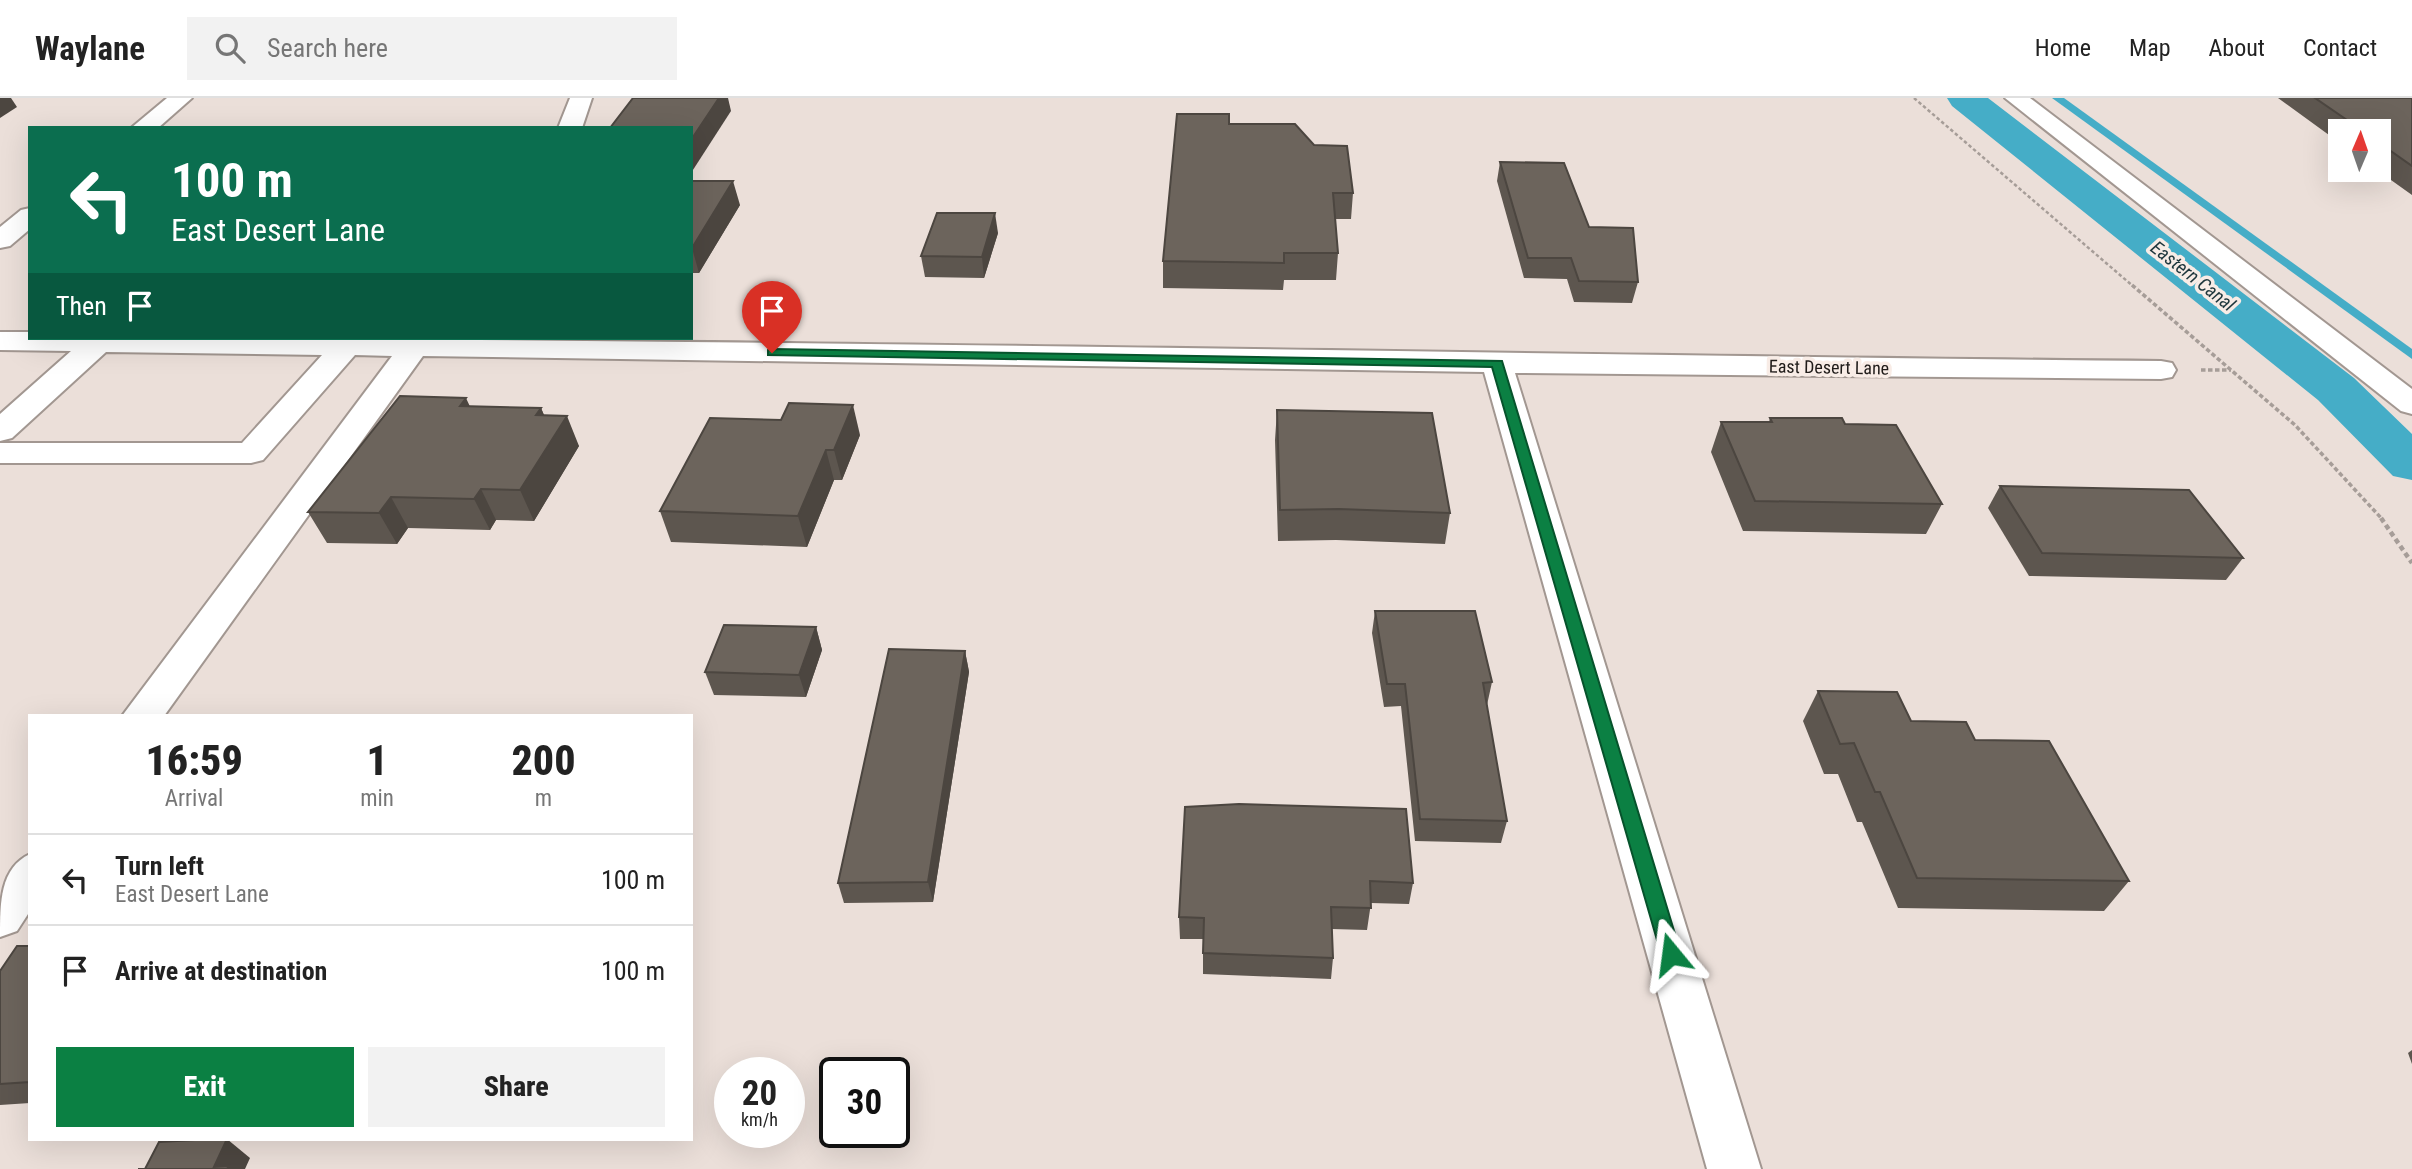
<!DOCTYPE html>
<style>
body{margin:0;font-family:"Roboto Condensed",sans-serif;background:#f2f2f2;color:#222;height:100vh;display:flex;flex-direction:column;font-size:26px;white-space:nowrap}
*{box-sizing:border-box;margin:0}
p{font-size:23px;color:#767676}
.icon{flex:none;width:38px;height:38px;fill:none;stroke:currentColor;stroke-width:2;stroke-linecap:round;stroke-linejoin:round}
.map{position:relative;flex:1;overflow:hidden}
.sheet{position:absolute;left:28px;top:616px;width:665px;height:427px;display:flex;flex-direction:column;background:#fff;border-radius:0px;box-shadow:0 7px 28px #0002}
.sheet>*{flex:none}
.hud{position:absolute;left:28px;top:28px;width:665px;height:214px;border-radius:0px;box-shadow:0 7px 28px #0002;background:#0b6e4f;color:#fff;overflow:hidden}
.needle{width:46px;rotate:2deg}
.controls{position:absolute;left:2328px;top:21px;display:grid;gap:14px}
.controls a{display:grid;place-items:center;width:63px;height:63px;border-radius:0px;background:#fff;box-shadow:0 7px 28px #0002;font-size:35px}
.speed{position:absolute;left:714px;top:959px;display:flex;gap:14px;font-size:35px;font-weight:700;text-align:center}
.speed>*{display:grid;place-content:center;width:91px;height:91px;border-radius:50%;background:#fff;box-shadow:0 7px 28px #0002;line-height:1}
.speed small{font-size:18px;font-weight:400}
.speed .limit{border:4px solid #111;border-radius:10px;background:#fff;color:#111}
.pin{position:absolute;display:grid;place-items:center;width:60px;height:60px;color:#fff;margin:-72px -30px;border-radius:50% 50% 50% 0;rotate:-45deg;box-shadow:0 0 7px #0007}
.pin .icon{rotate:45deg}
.me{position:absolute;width:77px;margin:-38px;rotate:344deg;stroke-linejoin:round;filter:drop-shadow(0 0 5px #0008)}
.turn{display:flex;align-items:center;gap:24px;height:147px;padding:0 28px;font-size:32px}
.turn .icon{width:91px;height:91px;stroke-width:2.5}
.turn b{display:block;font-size:49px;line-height:60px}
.then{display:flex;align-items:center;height:66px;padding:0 28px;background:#0003;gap:14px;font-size:26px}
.eta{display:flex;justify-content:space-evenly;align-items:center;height:119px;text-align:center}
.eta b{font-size:42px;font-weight:800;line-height:49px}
.button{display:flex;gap:14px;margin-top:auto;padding:14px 28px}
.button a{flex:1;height:80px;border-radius:0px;background:#0b8043;color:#fff;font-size:28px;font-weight:800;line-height:80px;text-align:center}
.button a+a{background:#f2f2f2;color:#222}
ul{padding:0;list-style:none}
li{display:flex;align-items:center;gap:21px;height:91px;padding:0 28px;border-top:2px solid #e0e0e0}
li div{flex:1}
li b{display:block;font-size:26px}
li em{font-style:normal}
header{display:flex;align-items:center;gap:42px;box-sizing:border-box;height:98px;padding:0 35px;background:#fff;border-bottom:2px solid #e0e0e0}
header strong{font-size:33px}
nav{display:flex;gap:38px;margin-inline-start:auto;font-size:24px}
.search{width:490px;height:63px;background:#f2f2f2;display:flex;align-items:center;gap:18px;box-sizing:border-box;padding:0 24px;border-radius:0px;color:#767676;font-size:26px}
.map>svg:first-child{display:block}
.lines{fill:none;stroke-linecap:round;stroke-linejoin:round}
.stream{fill:#45adc7;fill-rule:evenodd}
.canal{fill:#45adc7;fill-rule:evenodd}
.minor-casing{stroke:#a29791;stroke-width:4}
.path-far2{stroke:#a69d98;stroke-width:2.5;stroke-dasharray:3.5 2.5;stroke-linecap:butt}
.path-far1{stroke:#a69d98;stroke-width:3.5;stroke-dasharray:4.5 2.5;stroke-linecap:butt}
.path{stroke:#a69d98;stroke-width:4.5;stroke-dasharray:5 3.5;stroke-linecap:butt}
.minor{fill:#fff;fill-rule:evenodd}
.wall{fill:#5d564f}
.shaded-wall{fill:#4c4640}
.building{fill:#6c645c;stroke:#4c4640;stroke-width:2}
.route{fill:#0b8043;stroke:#07532c;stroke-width:2}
.labels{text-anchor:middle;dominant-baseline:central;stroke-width:7;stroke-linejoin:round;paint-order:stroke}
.far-street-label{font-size:18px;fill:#1f1b19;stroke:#f8ece6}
.far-water-label{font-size:19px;font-style:italic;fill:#1e363c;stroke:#f8ece6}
</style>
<header>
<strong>Waylane</strong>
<div class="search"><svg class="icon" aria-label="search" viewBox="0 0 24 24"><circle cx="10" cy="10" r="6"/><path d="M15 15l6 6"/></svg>Search here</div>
<nav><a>Home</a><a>Map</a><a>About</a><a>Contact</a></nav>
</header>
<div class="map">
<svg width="2412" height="1071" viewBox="0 0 2412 1071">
<rect width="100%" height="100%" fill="#ebdfd9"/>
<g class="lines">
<polygon class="stream" points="2052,0 2064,0 2412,251 2412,261"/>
<polygon class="canal" points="1947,0 1988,0 2354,280 2412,336 2412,382 2393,378 2318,302 1952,8"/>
<defs>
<g id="minor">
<polygon points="167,0 192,0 158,30 131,30"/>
<polygon points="570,0 592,0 582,30 558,30"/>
<polygon points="2005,0 2030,0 2412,291 2412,316 2401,313"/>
<polygon points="30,110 30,131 10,148 0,150 0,129 21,112"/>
<path d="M0,234H30V240C740,240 1451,256 2161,263L2172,265L2176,272L2172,279L2161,281L1515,275L1761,1071H1707L1484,274L423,258L164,618H122L392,258L355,257L263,362L251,365H0V345H242L322,257L106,254L12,340L0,343V316L71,253L0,252Z"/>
<path d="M30,756V813L17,833L0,839C0,804 0,770 30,756Z"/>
</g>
</defs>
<use href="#minor" class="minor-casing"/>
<polyline class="path-far2" points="1914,0 2134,189"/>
<g class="path-far1">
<polyline points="2132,187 2295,327 2383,422"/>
<polyline points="2201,272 2231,272"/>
</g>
<polyline class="path" points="2381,420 2412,465"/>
<use href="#minor" class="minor"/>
</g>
<g class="wall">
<polygon points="2278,0 2412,0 2412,97 2377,72 2378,72 2378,33 2340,33 2340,45"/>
<polygon points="1229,26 1353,95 1351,121 1335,121 1338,155 1336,182 1284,182 1283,192 1163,190 1163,163"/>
<polygon points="1500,64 1589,129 1638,184 1632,205 1574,204 1567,181 1524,180 1497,83"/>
<polygon points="691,83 740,107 699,175 691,175"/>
<polygon points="998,135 984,180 925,179 921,158"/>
<polygon points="470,308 541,310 544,317 579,348 534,423 496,422 490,432 408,430 397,446 327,445 308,414"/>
<polygon points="1277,312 1450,415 1445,446 1336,442 1278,443 1275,342"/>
<polygon points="1770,320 1845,326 1942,406 1926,436 1743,433 1711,354 1721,324 1769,324"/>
<polygon points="860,337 842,382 834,382 807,449 671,444 660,413"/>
<polygon points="2000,388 2243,460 2226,482 2029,478 1988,410"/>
<polygon points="1375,513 1492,584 1487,607 1507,723 1501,745 1415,743 1401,608 1384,609 1372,535"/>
<polygon points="816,529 822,552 806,599 714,597 705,574"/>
<polygon points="965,553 969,574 933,804 844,805 838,785"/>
<polygon points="1818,593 1911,623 1975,642 2129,783 2104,813 1898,810 1862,724 1857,724 1838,676 1824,676 1803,623"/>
<polygon points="1185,709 1413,785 1409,806 1371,805 1367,832 1332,831 1333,860 1331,881 1203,876 1203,841 1180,841 1179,819"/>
<polygon points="30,848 30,1005 0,1007 0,873"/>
<polygon points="2412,952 2412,966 2408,955"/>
</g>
<g class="shaded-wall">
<polygon points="0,0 11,0 17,9 0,20"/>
<polygon points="719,0 728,0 731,13 691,75 691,42"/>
<polygon points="733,83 740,107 699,175 692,150"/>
<polygon points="995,115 998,135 984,180 982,159"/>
<polygon points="466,300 480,330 460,308"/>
<polygon points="853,307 860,337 842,382 834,352"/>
<polygon points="541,310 553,339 567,318 579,348 534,423 520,392 536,317"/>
<polygon points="826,352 834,382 807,449 798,418"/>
<polygon points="481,391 496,422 490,432 474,401"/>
<polygon points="391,399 408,430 397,446 379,415"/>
<polygon points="816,529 822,552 806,599 799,577"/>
<polygon points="965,553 969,574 933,804 928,784"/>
<polygon points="227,1041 250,1060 245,1071 217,1071 214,1069"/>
</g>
<g class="building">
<polygon points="633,0 719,0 691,42 691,30 610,30"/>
<polygon points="2315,0 2412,0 2412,68 2378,44 2378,33 2363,33"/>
<polygon points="1177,16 1229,16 1229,26 1295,26 1314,47 1347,48 1353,95 1333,95 1338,155 1284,155 1284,165 1163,163"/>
<polygon points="1500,64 1564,65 1589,129 1633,130 1638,184 1579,183 1571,160 1528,160"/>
<polygon points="691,83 733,83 692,150 691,150"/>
<polygon points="937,115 995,115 982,159 921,158"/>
<polygon points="400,298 466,300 460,308 541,310 536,317 567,318 520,392 481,391 474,401 391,399 379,415 308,414"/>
<polygon points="789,305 853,307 834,352 826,352 798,418 660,413 710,320 781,322"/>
<polygon points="1277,312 1432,315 1450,415 1339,411 1280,412"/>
<polygon points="1770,320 1842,320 1845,326 1896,327 1942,406 1755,403 1721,324 1772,324"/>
<polygon points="2000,388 2189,392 2243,460 2042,455"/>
<polygon points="1375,513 1475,513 1492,584 1483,585 1507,723 1420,721 1405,586 1387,586"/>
<polygon points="724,527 816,529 799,577 705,574"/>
<polygon points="889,551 965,553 928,784 838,785"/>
<polygon points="1818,593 1897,594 1911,623 1966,624 1975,642 2049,643 2129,783 1917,780 1880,694 1875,694 1854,645 1840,646"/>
<polygon points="1239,706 1406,711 1413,785 1370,783 1371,810 1331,809 1333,860 1203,855 1204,820 1179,819 1185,709"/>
<polygon points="17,848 30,848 30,984 0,986 0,873"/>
<polygon points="213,1041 227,1041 214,1069 229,1068 227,1071 138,1071 145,1071 159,1044"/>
</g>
<polygon class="route" points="772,251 1502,263 1681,856 1678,862 1671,865 1664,862 1661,856 1492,269 768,257 768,252"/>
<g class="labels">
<g class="far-street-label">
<text transform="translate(1829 269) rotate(1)">East Desert Lane</text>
</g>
<g class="far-water-label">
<text transform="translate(2193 178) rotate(38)">Eastern Canal</text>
</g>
</g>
</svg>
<div class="controls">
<a><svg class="needle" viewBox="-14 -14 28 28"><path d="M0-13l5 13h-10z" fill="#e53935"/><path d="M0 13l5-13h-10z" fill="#767676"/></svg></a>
</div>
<div class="speed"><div>20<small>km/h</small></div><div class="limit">30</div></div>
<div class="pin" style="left:772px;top:255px;background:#d93025"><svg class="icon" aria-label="arrive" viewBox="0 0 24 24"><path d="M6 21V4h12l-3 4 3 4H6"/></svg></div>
<svg class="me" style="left:1671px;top:856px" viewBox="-20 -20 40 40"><path d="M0-17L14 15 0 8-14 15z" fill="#0b8043" stroke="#fff" stroke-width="4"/></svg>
<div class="hud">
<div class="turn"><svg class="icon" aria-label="left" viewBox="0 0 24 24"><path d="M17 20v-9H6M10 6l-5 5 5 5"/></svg><div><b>100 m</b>East Desert Lane</div></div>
<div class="then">Then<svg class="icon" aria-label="arrive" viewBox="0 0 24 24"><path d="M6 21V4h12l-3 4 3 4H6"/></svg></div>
</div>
<section class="sheet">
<div class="eta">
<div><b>16:59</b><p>Arrival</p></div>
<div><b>1</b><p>min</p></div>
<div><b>200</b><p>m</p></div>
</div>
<ul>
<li><svg class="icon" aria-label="left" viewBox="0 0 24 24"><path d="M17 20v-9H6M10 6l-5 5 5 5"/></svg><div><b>Turn left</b><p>East Desert Lane</p></div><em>100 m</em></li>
<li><svg class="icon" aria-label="arrive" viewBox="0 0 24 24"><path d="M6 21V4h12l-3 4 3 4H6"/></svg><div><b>Arrive at destination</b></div><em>100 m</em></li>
</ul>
<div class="button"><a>Exit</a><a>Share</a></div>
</section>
</div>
